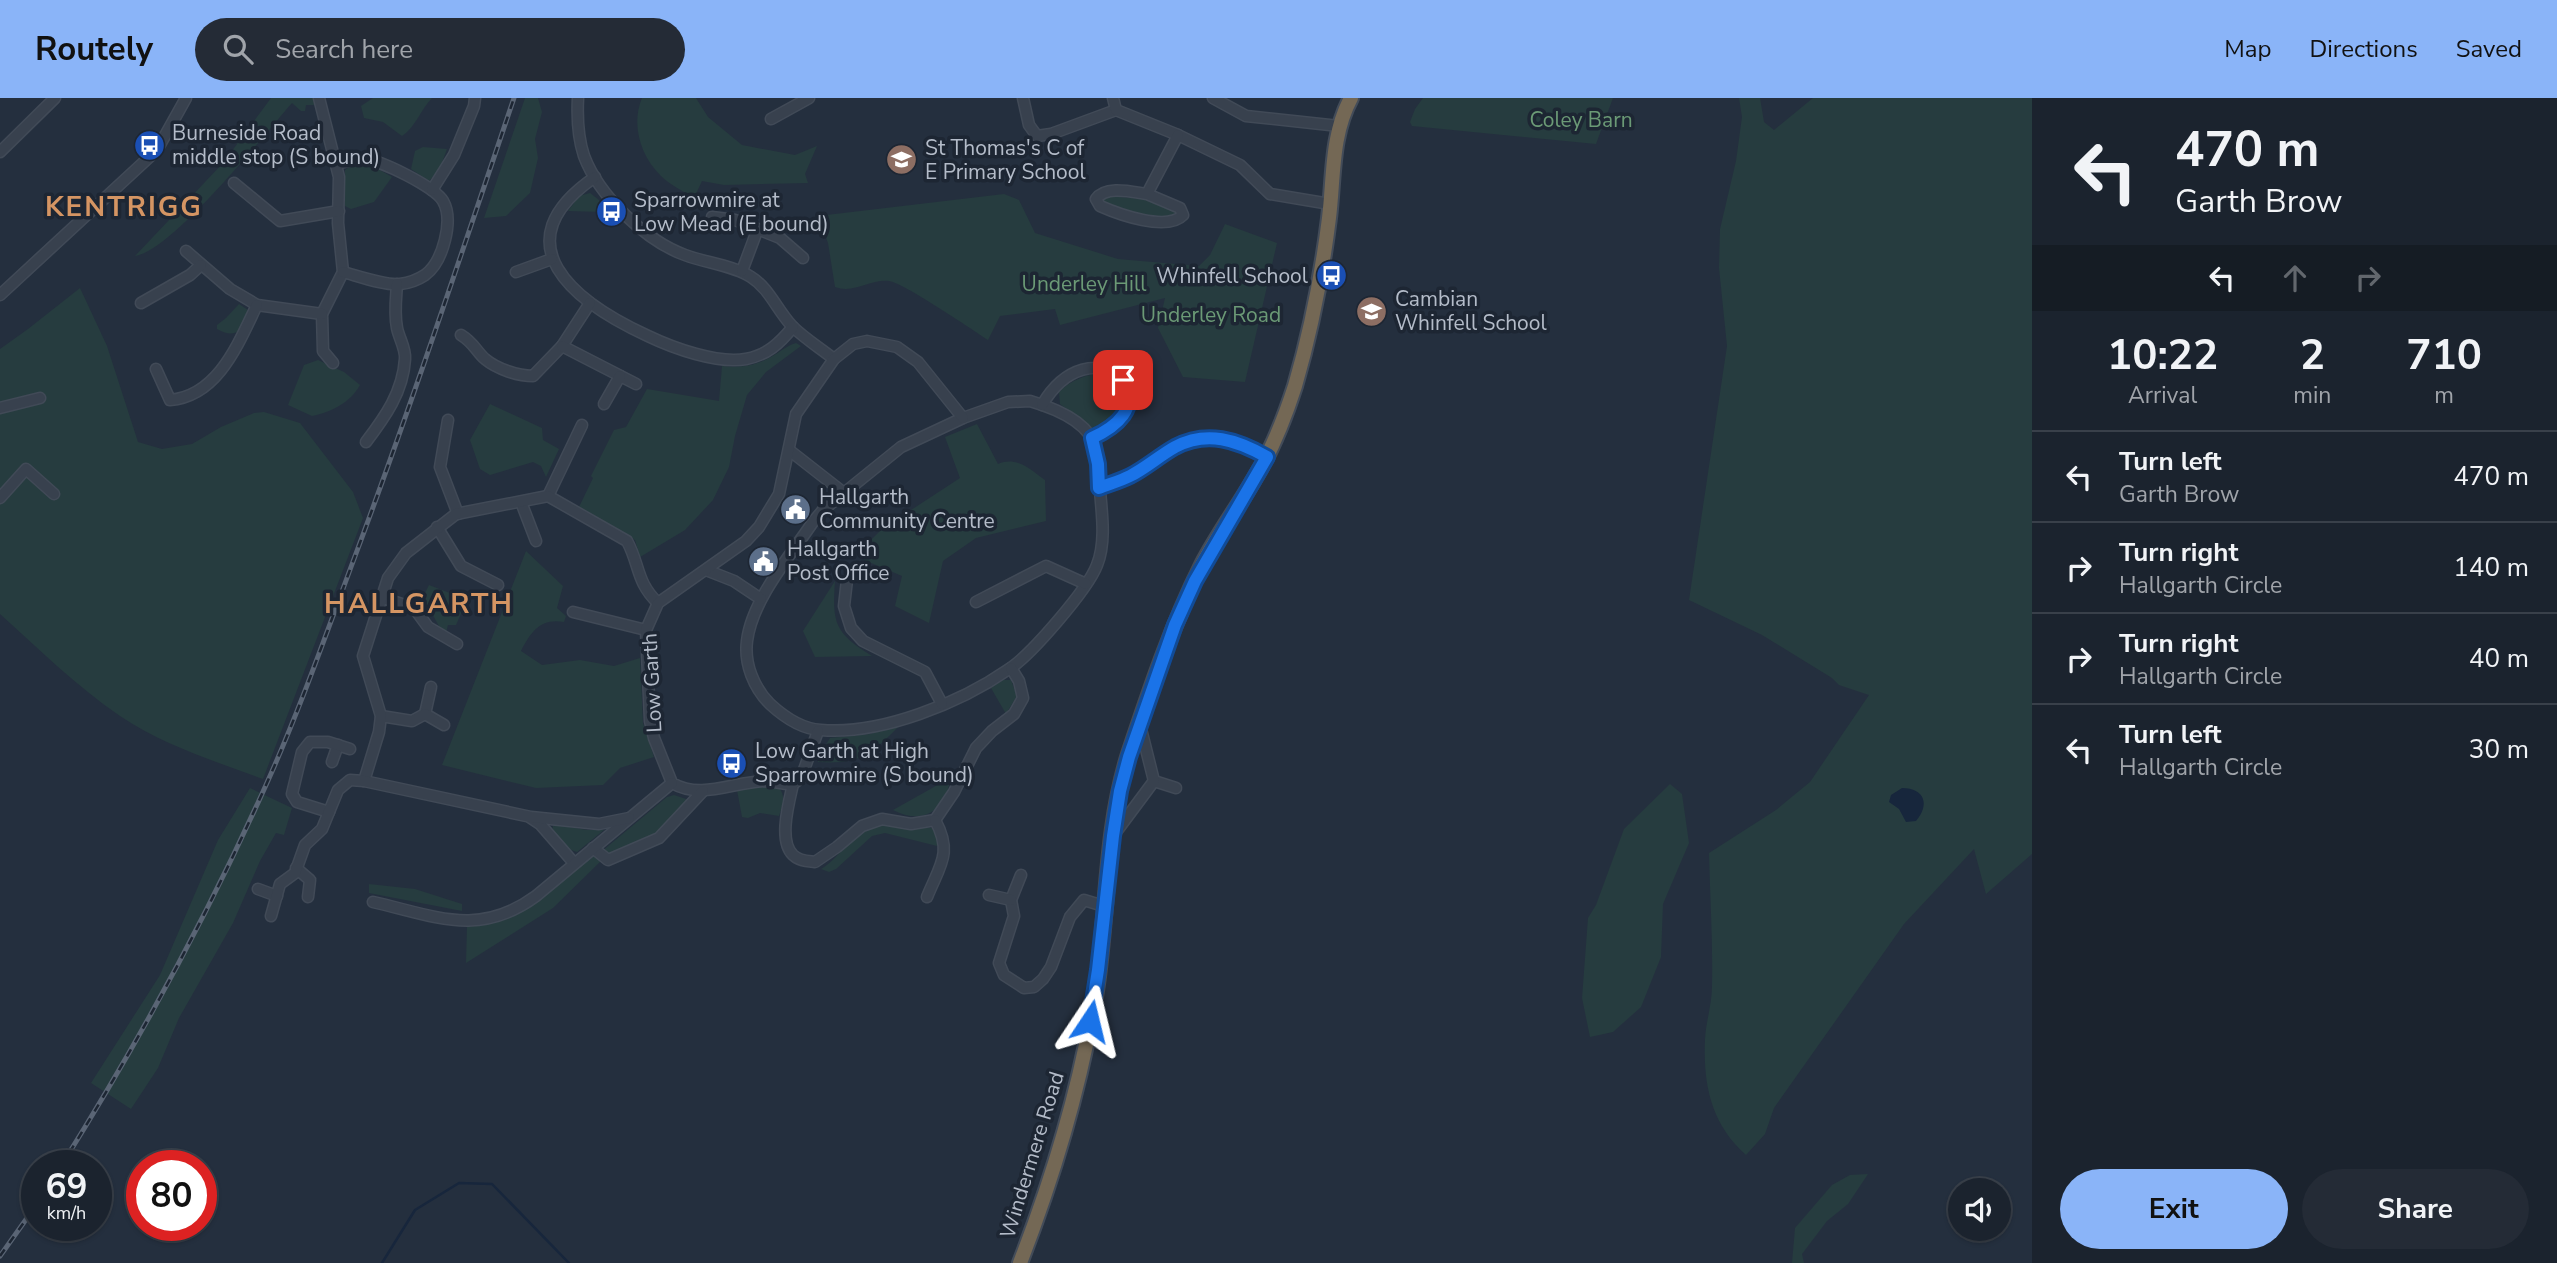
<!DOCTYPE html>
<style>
body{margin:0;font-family:"Nunito Sans",sans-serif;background:#242b36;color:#f1f3f6;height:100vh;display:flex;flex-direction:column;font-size:26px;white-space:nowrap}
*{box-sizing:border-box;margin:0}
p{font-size:23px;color:#a0a4aa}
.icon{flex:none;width:38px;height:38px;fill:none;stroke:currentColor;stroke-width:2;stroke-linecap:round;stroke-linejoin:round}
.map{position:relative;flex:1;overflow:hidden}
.side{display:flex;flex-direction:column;background:#1b232e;width:525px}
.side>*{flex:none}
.top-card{background:#1b232e;color:#f1f3f6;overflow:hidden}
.tools{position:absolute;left:1948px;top:1080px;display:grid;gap:14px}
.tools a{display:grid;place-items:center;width:63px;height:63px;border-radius:50%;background:#1b232e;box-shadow:0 2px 5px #0004,0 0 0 2px #39404a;font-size:35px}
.speed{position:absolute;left:21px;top:1052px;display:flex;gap:14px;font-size:35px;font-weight:700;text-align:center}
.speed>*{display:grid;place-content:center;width:91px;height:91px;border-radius:50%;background:#1b232e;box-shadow:0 2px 5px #0004,0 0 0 2px #39404a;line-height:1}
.speed small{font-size:18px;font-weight:400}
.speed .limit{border:10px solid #d22;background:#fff;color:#111}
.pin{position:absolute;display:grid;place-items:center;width:60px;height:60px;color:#fff;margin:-30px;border-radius:14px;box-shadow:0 4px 10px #0006}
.me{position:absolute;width:77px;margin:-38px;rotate:10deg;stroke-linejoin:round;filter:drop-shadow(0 0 5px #0008)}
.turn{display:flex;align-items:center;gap:24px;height:147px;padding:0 28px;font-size:32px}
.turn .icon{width:91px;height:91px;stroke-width:2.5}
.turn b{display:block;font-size:49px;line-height:60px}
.lanes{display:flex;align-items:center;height:66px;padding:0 28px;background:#0003;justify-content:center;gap:35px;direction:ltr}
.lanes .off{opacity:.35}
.eta{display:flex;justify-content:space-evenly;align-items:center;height:119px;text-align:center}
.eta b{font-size:42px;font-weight:700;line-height:49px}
.primary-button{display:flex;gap:14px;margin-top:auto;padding:14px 28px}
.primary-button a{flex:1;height:80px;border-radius:42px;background:#8ab4f8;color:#111;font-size:28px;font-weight:700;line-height:80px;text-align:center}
.primary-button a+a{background:#242b36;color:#f1f3f6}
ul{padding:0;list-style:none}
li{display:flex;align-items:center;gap:21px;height:91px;padding:0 28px;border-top:2px solid #39404a}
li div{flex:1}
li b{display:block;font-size:26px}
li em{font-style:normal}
header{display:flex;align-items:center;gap:42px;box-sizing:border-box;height:98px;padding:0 35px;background:#8ab4f8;color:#111}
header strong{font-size:33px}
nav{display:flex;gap:38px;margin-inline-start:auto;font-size:24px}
.search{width:490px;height:63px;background:#242b36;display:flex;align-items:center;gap:18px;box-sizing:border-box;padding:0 24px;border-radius:38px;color:#a0a4aa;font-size:26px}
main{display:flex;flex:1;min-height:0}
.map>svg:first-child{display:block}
.green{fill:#263c3f}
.water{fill:#17263c}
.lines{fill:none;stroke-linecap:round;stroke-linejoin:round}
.stream{stroke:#17263c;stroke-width:2.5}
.minor-casing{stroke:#414a57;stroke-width:13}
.highway-casing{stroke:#434c59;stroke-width:18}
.minor{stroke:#38414e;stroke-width:10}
.highway{stroke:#746855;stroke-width:14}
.rail-casing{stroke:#5a6575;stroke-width:5}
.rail{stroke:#1d2633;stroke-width:2.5;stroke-dasharray:8;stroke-linecap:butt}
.route-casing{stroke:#114b97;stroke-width:18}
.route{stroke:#1a73e8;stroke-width:12}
.labels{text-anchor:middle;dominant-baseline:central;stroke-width:7;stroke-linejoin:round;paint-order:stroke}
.park-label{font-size:21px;fill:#6b9a76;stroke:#1d2633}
.poi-label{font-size:21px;fill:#b4bcc9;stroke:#1d2633;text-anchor:start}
.street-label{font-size:21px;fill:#b4bcc9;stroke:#1d2633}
.district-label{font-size:28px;font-weight:bold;letter-spacing:2px;fill:#d59563;stroke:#1d2633}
</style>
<header>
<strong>Routely</strong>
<div class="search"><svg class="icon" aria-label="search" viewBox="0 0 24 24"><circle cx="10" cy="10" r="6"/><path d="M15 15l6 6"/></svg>Search here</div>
<nav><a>Map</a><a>Directions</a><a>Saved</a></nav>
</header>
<main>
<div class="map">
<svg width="2032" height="1165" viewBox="0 0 2032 1165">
<rect width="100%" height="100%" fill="#242f3e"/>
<g class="green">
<path d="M271,0H313L315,7H306L305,13H301L292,5C264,37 173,152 135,158L223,65Z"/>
<path d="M373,0H432C421,11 415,30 402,38L383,24L364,20L361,8Z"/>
<polygon points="525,0 538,0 542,14 535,41 538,60 530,95 506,118 484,120"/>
<path d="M642,0H696L708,19L742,47L795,57L817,48L805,76L808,85L724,87L702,83L694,100C683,93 670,87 661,78C640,58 631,26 642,0Z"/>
<polygon points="1423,0 1613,0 1596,46 1412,28 1410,24 1415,11"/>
<path d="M1739,0H1760L1764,24L1774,32L1813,0H2032V756L1986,796L1974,751L1904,826L1774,1010L1765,1036L1746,1057C1711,1026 1703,987 1705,941C1706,923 1712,906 1712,888C1713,844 1710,799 1709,755L1776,712L1810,684L1869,597L1839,587L1832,580L1762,537L1689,502L1727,248L1719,170L1720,131L1736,63L1742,19Z"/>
<polygon points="423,49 447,51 439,73 429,83 411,71 415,53"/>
<polygon points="367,68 378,71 392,79 374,104 351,111 345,108 345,72 349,69"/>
<polygon points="590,95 599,102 603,114 568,113 579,98"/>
<path d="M1004,96L1019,102L1035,135L1118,161L1199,168L1210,157L1225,126L1277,145L1245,284L1183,279L1158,230L1165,200L1060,227L1055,211L1000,218L988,242C973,232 902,184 889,183C870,181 854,196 835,189L828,145L818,118Z"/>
<path d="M1108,98L1144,101L1176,114L1175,118C1152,119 1123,119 1104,105V99Z"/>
<path d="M80,190L107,248L138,344L162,351L192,346L221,329L254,315L264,314L300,325L353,394L363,420L263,681C214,663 163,647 120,618C76,588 39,551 0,516V251L28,231Z"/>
<path d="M239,206L248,212C243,232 237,242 217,231V227L226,220Z"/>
<path d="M796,245L801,248L766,274L747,297L735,338L729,369L713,402L685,432L640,459L635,442L579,409L593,380L591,378L614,332L626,329L647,291L719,303L722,268C740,270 755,268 771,259C780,254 786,248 796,245Z"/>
<path d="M318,262L344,274L360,287C350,305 331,314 312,318L288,307L304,267Z"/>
<path d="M1104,275C1129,304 1124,311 1096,333L1060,306L1059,294C1071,282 1087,276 1104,275Z"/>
<polygon points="490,306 542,330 543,342 559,351 546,379 541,368 533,364 490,377 480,371 470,342"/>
<path d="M977,326L998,366C1017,358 1029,371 1045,382L1046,423L976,440L943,463L929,525L895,508L902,478L864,462L860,453L882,431L960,380L945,339Z"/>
<path d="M526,453L563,488L557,510L566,518L564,524C540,520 531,534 521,553L542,567L580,562L614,568L640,560L643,625L654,659L620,670L603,687L536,690L442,667Z"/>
<path d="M835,483C832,526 835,535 872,558L815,559L803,533Z"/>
<polygon points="429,487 455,497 452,505 463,511 456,527 448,527 446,535 440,530 430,512 422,515 417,511"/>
<polygon points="1003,582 1011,582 1017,598 1006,616 991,590"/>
<path d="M900,627C872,656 859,667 818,664V659L830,640L870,636Z"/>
<path d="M950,680C947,712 923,728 893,712Z"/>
<polygon points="1670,686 1682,696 1689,745 1663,806 1661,859 1641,909 1613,934 1590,939 1582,900 1588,820 1596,807 1624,731"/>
<path d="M766,687L779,689C786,700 783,706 779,718L760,715L748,720L742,719L737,692Z"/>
<polygon points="250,690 292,710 284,737 276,735 260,763 233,825 179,920 158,970 131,1011 91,985 160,877 218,742"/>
<polygon points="674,697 689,702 653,740 613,759 601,754 667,699"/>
<path d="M883,725L909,730H933L938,734L941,749L885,735L872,738L836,771L829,774L821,771C839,761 848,740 866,730C871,727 878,727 883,725Z"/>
<polygon points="557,727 587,732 604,732 577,754 568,751 552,733 553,728"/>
<path d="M595,755L602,762L553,810L466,865L467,828C519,826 557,787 595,755Z"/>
<polygon points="369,786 415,791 462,806 462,813 369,795"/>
<polygon points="1868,1076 1848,1106 1827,1123 1802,1156 1804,1165 1792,1165 1795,1130 1832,1087 1850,1077"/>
</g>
<path class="water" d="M1902,690C1925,690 1930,707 1916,723L1906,724L1899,711L1889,704L1891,697Z"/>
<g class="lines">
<polyline class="stream" points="382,1165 415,1112 459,1085 492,1086 569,1165"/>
<defs>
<g id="minor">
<polyline points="319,0 339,79 338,125 343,174 322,216 323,253 333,265"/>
<path d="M578,0C577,19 578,40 584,58C599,98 646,143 685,157C706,165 732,167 751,179C769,190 777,212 792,228C804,240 820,250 834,261"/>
<polyline points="1023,0 1029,27 1037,38 1051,36 1116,12"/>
<polyline points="1113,0 1116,12 1178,37 1240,67 1270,96 1330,106"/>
<polyline points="1213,0 1246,18 1339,28"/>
<polyline points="771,21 809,0"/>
<polyline points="0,54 55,0"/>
<path d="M337,65C345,64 355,61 363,61C379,61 435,89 443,103C454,122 443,164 425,177C419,181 409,185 400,186C386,188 358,178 343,174"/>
<path d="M595,79C499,145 574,204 648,238C673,250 717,266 746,261C767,257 779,246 793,229"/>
<polyline points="234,85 280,123 339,113"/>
<polyline points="432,92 454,57 474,8 475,0"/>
<path d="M1147,96L1180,110L1183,117C1167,134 1118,116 1100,108L1096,101C1106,87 1132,94 1147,96L1178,37"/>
<polyline points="712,119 735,122 780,140 803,160"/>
<polyline points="186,153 230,191 257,207 322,216"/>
<polyline points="742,173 757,133"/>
<polyline points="516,174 552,161"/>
<polyline points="0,197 157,52 186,0"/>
<polyline points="141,205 190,177 201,167"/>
<path d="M461,237C474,245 476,253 485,261C497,271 518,278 533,278L562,248L590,205"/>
<polyline points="562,248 636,286"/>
<path d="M156,271L170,302C218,298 238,246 257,207"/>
<path d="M1030,303C1054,310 1090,324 1096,351C1099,365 1098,379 1100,393C1102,416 1106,445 1097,467C1088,491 1031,557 1009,571C960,605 881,637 821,632C802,631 783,618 770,606C754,590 744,566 747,543C752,502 790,458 813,424L823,412L901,349L963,320L1008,304Z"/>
<polyline points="604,306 620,278"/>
<path d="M1042,307C1090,225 1179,299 1092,340"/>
<polyline points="0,310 40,300"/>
<polyline points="448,322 440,369 458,416"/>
<path d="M366,344C385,319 403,294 405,261C406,251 399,240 397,230C394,215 396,201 397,186"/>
<polyline points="789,352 844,395"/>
<path d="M1099,390C1109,386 1120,383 1130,378C1146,370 1159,358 1175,349C1207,332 1238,342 1267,359"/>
<polyline points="548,398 582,327"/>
<polyline points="0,400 26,371 54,396"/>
<polyline points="521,404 536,443"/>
<polyline points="437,429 461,468 498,487"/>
<polyline points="860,470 847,482 844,508 851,530 863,543 925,574 942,606"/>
<polyline points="706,472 734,483 761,501"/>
<polyline points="380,499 414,510 428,529 457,546"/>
<polyline points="976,504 1046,468 1086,486"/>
<polyline points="573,514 646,532"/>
<polyline points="425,616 431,589"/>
<polyline points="381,618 412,623 425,616 444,627"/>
<path d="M818,633L801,680L793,686C789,704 778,743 793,757C799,763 808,763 815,764L837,749L862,728L882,721L911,726L935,722L954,694L976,650L992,633L1014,616L1023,600L1019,583L1011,570"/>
<polyline points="332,664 338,647"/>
<path d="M364,683L379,634L381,618L363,558L388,480L406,455L456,416L548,398L627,443C640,467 636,484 658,505"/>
<polyline points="1154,683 1176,690"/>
<path d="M793,686C783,687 775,683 765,683C733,684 701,702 672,685L654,640L650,623L646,532L658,505L746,443L759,429L779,396L796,316L834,261L853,246L867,243L897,249L918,264L963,320"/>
<polyline points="329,714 297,704 292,696 302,654 310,644 328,644 350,651"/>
<polyline points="531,720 540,726 574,765"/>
<polyline points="1113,738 1154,683 1140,627"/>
<polyline points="593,750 608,762 659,740 703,693"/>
<polyline points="296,770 310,782 308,799"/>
<polyline points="1021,777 1011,802 1014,818 999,865 1004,877 1024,890 1034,889 1043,881 1051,869 1070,819 1084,802 1097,806 1106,805"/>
<polyline points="258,791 277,798"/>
<polyline points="989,797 1011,802"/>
<path d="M927,799C940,767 953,755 935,722"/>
<path d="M373,804C435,818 479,840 536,798L672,685"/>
<polyline points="271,818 280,786 295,775 305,747 322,731 338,692 350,682 364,683 531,719 599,726 629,720"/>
</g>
<path id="highway" d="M1020,1165C1054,1077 1081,987 1096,893C1108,815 1105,732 1129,656C1150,593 1172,527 1202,467C1218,436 1239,408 1256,378C1273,350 1285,319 1295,288C1311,233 1322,176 1329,120C1334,79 1331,37 1351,0"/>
</defs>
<use href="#minor" class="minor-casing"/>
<use href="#highway" class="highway-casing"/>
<use href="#minor" class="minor"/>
<use href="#highway" class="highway"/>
<defs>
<g id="rail">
<path d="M61,1068C138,945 207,819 266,687C298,616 324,542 351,469C409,314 461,157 514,0"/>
<polyline points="0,1158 37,1106"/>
</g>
</defs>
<use href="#rail" class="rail-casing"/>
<use href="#rail" class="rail"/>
</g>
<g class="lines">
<defs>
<path id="route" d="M1090,923L1098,872L1113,738L1120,693L1129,659L1175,527L1195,483L1267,359C1237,342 1207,332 1175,349C1159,358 1146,370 1130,378C1120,383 1109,386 1099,390L1098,366L1092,340C1116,329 1140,310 1123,282"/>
</defs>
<use href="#route" class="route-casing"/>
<use href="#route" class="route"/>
</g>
<defs>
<symbol id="bus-disc" viewBox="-11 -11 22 22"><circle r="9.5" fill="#1a4fb4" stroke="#1d2633"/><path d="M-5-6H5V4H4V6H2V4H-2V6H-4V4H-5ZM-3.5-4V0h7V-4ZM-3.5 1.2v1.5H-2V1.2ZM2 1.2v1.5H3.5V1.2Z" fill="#fff"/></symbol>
<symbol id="school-disc" viewBox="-11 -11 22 22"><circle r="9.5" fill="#8d6e63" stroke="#1d2633"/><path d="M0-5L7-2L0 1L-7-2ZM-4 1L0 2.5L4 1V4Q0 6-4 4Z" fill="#fff"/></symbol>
<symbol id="civic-disc" viewBox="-11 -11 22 22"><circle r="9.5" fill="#5c6f8a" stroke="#1d2633"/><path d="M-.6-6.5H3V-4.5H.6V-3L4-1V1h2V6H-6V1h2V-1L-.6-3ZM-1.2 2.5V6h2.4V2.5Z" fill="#fff"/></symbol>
</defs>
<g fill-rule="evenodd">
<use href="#bus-disc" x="132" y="30" width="35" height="35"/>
<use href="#school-disc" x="884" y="44" width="35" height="35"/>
<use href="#bus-disc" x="594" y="96" width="35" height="35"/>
<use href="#bus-disc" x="1314" y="160" width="35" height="35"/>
<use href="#school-disc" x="1354" y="196" width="35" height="35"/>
<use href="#civic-disc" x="778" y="394" width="35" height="35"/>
<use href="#civic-disc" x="746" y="446" width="35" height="35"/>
<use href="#bus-disc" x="714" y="648" width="35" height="35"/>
</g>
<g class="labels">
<g class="park-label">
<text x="1581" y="22">Coley Barn</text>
<text x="1084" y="186">Underley Hill</text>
<text x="1211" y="217">Underley Road</text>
</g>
<g class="poi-label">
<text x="172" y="35">Burneside Road<tspan x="172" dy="24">middle stop (S bound)</tspan></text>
<text x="925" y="50">St Thomas's C of<tspan x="925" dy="24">E Primary School</tspan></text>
<text x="634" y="102">Sparrowmire at<tspan x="634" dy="24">Low Mead (E bound)</tspan></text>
<text x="1308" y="178" text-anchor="end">Whinfell School</text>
<text x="1395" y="201">Cambian<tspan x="1395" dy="24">Whinfell School</tspan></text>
<text x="819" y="399">Hallgarth<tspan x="819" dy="24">Community Centre</tspan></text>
<text x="787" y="451">Hallgarth<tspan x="787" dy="24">Post Office</tspan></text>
<text x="755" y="653">Low Garth at High<tspan x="755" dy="24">Sparrowmire (S bound)</tspan></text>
</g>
<g class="street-label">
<text transform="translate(652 585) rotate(-93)">Low Garth</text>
<text transform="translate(1032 1057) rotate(-73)">Windermere Road</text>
</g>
<g class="district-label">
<text x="124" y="109">KENTRIGG</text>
<text x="419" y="506">HALLGARTH</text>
</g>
</g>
</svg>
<div class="tools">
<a><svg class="icon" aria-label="sound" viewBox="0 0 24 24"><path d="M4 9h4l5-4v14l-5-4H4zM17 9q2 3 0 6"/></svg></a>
</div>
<div class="speed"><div>69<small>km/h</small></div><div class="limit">80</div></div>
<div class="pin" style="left:1123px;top:282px;background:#d93025"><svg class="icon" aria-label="arrive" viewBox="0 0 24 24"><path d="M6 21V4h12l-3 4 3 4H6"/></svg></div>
<svg class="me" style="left:1090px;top:923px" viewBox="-20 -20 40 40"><path d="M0-17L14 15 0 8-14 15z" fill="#1a73e8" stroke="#fff" stroke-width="4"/></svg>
</div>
<section class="side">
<div class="top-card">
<div class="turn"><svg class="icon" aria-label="left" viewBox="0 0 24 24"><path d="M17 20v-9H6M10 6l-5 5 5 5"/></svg><div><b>470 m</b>Garth Brow</div></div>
<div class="lanes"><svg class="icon" aria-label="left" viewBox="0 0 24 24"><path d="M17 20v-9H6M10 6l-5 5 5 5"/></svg><svg class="icon off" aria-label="ahead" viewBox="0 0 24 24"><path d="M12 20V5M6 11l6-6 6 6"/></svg><svg class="icon off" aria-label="right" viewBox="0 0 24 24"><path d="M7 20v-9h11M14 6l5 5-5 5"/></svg></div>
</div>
<div class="eta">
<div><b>10:22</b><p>Arrival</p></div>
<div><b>2</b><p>min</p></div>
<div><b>710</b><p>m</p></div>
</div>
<ul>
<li><svg class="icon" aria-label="left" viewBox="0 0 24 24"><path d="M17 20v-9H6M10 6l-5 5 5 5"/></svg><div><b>Turn left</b><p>Garth Brow</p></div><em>470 m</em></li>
<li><svg class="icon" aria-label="right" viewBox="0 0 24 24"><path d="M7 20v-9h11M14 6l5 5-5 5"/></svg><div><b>Turn right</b><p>Hallgarth Circle</p></div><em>140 m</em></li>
<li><svg class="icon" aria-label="right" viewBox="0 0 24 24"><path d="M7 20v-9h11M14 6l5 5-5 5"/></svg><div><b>Turn right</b><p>Hallgarth Circle</p></div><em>40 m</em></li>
<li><svg class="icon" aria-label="left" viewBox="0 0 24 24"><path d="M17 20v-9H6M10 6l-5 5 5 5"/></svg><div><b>Turn left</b><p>Hallgarth Circle</p></div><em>30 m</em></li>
</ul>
<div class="primary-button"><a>Exit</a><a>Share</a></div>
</section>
</main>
